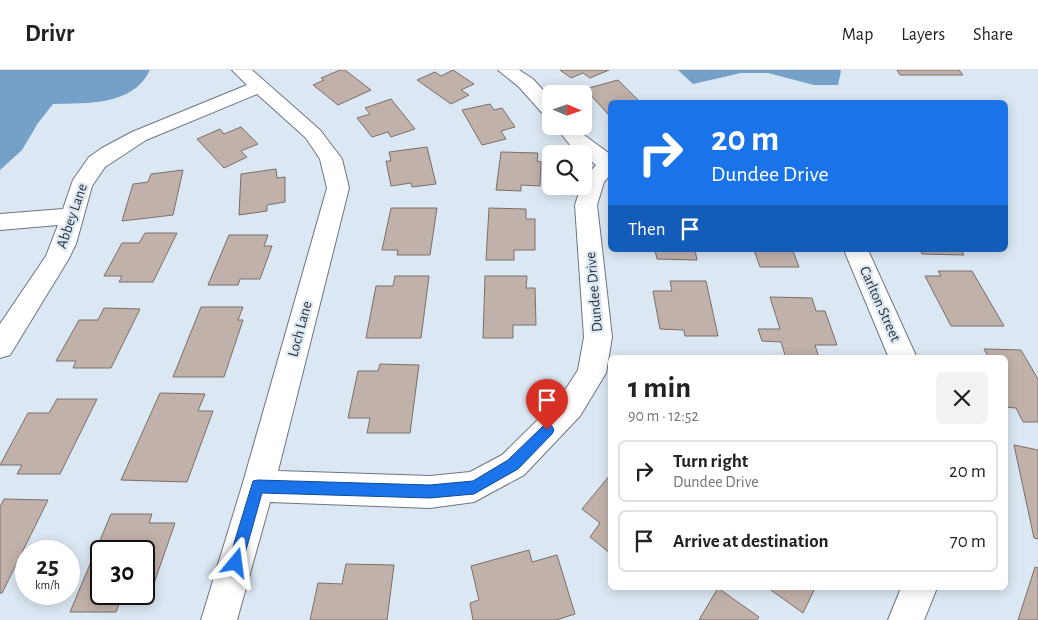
<!DOCTYPE html>
<meta charset="utf-8">
<style>
body{margin:0;font-family:"Alegreya Sans",sans-serif;background:#f2f2f2;color:#222;height:100vh;display:flex;flex-direction:column;font-size:19px;white-space:nowrap}
*{box-sizing:border-box;margin:0}
p{font-size:16px;color:#767676}
.icon{flex:none;width:28px;height:28px;fill:none;stroke:currentColor;stroke-width:2;stroke-linecap:round;stroke-linejoin:round}
.map{position:relative;flex:1;overflow:hidden}
.sheet{position:absolute;left:608px;top:285px;width:400px;height:235px;display:flex;flex-direction:column;background:#fff;border-radius:8px;box-shadow:0 2px 12px #0003}
.sheet>*{flex:none}
.hud{position:absolute;left:608px;top:30px;width:400px;height:152px;border-radius:8px;box-shadow:0 2px 12px #0003;background:#1a73e8;color:#fff;overflow:hidden}
.needle{width:32px;rotate:92deg}
.buttons{position:absolute;left:542px;top:15px;display:grid;gap:10px}
.buttons a{display:grid;place-items:center;width:50px;height:50px;border-radius:8px;background:#fff;box-shadow:0 2px 12px #0003;font-size:25px}
.speed{position:absolute;left:15px;top:470px;display:flex;gap:10px;font-size:25px;font-weight:700;text-align:center}
.speed>*{display:grid;place-content:center;width:65px;height:65px;border-radius:50%;background:#fff;box-shadow:0 2px 12px #0003;line-height:1}
.speed small{font-size:12px;font-weight:400}
.speed .limit{border:2px solid #111;border-radius:8px;background:#fff;color:#111}
.pin{position:absolute;display:grid;place-items:center;width:42px;height:42px;color:#fff;margin:-51px -21px;border-radius:50% 50% 50% 0;rotate:-45deg;box-shadow:0 0 5px #0007}
.pin .icon{rotate:45deg}
.me{position:absolute;width:55px;margin:-28px;rotate:16deg;stroke-linejoin:round;filter:drop-shadow(0 0 4px #0008)}
.turn{display:flex;align-items:center;gap:18px;height:105px;padding:0 20px;font-size:22px}
.turn .icon{width:65px;height:65px;stroke-width:2.5}
.turn b{display:block;font-size:35px;line-height:42px}
.then{display:flex;align-items:center;height:48px;padding:0 20px;background:#0003;gap:10px;font-size:19px}
.round{display:grid;place-items:center;flex:none;width:52px;height:52px;border-radius:8px;background:#f2f2f2}
.headline{display:flex;align-items:center;justify-content:space-between;height:85px;padding:0 20px}
h1{font-size:30px;font-weight:600;line-height:38px}
ul{padding:0;list-style:none}
li{display:flex;align-items:center;gap:15px;height:62px;margin:0 10px 8px;padding:0 10px;border:2px solid #e0e0e0;border-radius:8px}
li div{flex:1}
li b{display:block;font-size:19px}
li em{font-style:normal}
header{display:flex;align-items:center;gap:30px;box-sizing:border-box;height:70px;padding:0 25px;background:#fff;border-bottom:1px solid #e0e0e0}
header strong{font-size:24px}
nav{display:flex;gap:28px;margin-inline-start:auto;font-size:18px}
.map>svg:first-child{display:block}
.water{fill:#75a0c8}
.building{fill:#c1b1ab;stroke:#7c6e68}
.lines{fill:none;stroke-linecap:round;stroke-linejoin:round}
.minor-casing{stroke:#6c7680;stroke-width:2}
.minor{fill:#fff;fill-rule:evenodd}
.route{fill:#1a73e8;stroke:#114b97}
.labels{text-anchor:middle;dominant-baseline:central;stroke-width:4.5;stroke-linejoin:round;paint-order:stroke}
.street-label{font-size:15px;fill:#2f3438;stroke:#dbe7f2}
</style>
<header>
<strong>Drivr</strong>
<nav><a>Map</a><a>Layers</a><a>Share</a></nav>
</header>
<div class="map">
<svg width="1038" height="550" viewBox="0 0 1038 550">
<rect width="100%" height="100%" fill="#dbe7f2"/>
<g class="water">
<path d="M0,0H150C133,36 87,33 53,34L38,53L22,80L0,100Z"/>
<polygon points="678,0 840,0 841,1 838,15 814,15 768,3 741,3 693,14"/>
</g>
<g class="building">
<polygon points="340,0 345,0 371,20 338,35 313,15 324,10 321,8"/>
<polygon points="453,0 474,14 461,20 469,25 451,34 417,10 435,2 441,6"/>
<polygon points="560,0 609,0 590,8 583,3 571,8"/>
<polygon points="897,0 959,0 963,5 900,5"/>
<polygon points="618,10 640,32 610,32 608,44 585,19"/>
<polygon points="391,29 415,59 391,67 388,62 372,67 357,48 370,44 365,38"/>
<polygon points="490,34 494,40 502,38 515,57 501,61 506,69 482,75 462,40"/>
<polygon points="241,57 258,74 241,81 247,87 224,98 197,69 220,59 224,64"/>
<polygon points="427,77 436,114 412,117 411,113 391,116 386,91 391,91 389,82"/>
<polygon points="501,82 538,83 537,91 541,92 540,116 521,115 521,121 496,120"/>
<polygon points="276,99 277,108 285,107 285,132 267,135 267,141 239,145 241,104"/>
<polygon points="183,100 173,145 122,151 133,114 148,112 151,104"/>
<polygon points="391,138 437,138 430,185 397,185 398,180 382,180"/>
<polygon points="489,138 526,139 526,149 535,149 535,180 514,180 514,190 486,190"/>
<polygon points="145,163 177,163 153,212 119,212 122,206 104,206 122,173 139,173"/>
<polygon points="229,165 268,165 264,176 272,176 260,209 240,209 238,215 208,215"/>
<polygon points="655,180 695,180 697,190 657,189"/>
<polygon points="754,180 800,180 793,181 799,197 760,197"/>
<polygon points="920,180 961,180 964,185 922,184"/>
<polygon points="938,201 972,201 1004,256 951,256 925,206 941,206"/>
<polygon points="395,206 429,206 421,268 366,268 376,216 393,216"/>
<polygon points="485,206 527,206 526,218 535,218 536,255 513,255 513,268 483,268"/>
<polygon points="670,211 706,211 718,266 685,266 684,260 660,259 653,221 672,221"/>
<polygon points="770,227 812,228 816,241 825,241 837,275 815,275 819,288 786,288 781,272 762,271 758,259 780,259"/>
<polygon points="201,237 243,237 238,250 243,250 224,307 173,307"/>
<polygon points="104,238 140,239 111,298 73,298 76,291 56,291 79,250 98,250"/>
<polygon points="984,279 1021,280 1038,309 1038,352 1023,352 1016,338 1005,337 1005,288 989,288"/>
<polygon points="380,294 419,295 410,363 367,363 370,348 348,348 358,301 378,301"/>
<polygon points="160,323 205,324 198,341 213,341 187,412 121,410"/>
<polygon points="57,329 97,329 60,404 17,404 22,395 0,395 28,343 49,343"/>
<polygon points="1014,375 1038,380 1038,469 1034,468"/>
<polygon points="610,405 610,483 590,467 600,453 582,439"/>
<polygon points="4,429 48,430 2,523 0,523 0,437"/>
<polygon points="111,444 152,444 149,453 175,453 152,519 144,519 144,481 101,481 101,524 123,524 116,542 70,542"/>
<polygon points="529,480 532,492 557,485 575,544 556,550 473,550 470,533 479,530 471,496"/>
<polygon points="346,494 394,495 387,550 310,550 318,513 342,514"/>
<polygon points="1035,497 1038,498 1038,550 1018,550"/>
<polygon points="718,518 759,547 757,550 699,550"/>
<polygon points="768,518 815,518 803,543"/>
</g>
<g class="lines">
<defs>
<g id="minor">
<polygon points="232,0 252,0 320,60 342,89 349,118 278,401 430,406 470,402 502,385 560,328 578,300 584,267 575,135 581,116 584,116 584,109 596,95 570,75 555,56 576,56 584,65 610,84 610,105 604,112 597,135 612,267 606,303 580,346 524,405 474,432 430,438 270,432 237,550 201,550 242,416 327,118 320,89 306,68 257,24 146,70 105,97 92,116 76,174 68,190 10,285 0,288 0,254 46,186 58,155 0,160 0,144 63,139 73,110 89,87 102,78 132,62 247,15"/>
<polygon points="498,0 519,0 533,9 551,29 551,47 544,45 519,17"/>
<polygon points="844,180 868,180 917,288 889,288"/>
<polygon points="901,518 937,518 924,550 888,550"/>
</g>
</defs>
<use href="#minor" class="minor-casing"/>
<use href="#minor" class="minor"/>
</g>
<polygon class="route" points="547,354 552,356 554,360 552,364 518,399 474,424 430,428 262,423 241,498 236,500 231,498 228,493 253,411 258,410 430,415 473,411 508,390 543,356"/>
<g class="labels">
<g class="street-label">
<text transform="translate(72 146) rotate(-71)">Abbey Lane</text>
<text transform="translate(594 222) rotate(-95)">Dundee Drive</text>
<text transform="translate(880 234) rotate(66)">Carlton Street</text>
<text transform="translate(300 259) rotate(-75)">Loch Lane</text>
</g>
</g>
</svg>
<div class="buttons">
<a><svg class="needle" viewBox="-14 -14 28 28"><path d="M0-13l5 13h-10z" fill="#e53935"/><path d="M0 13l5-13h-10z" fill="#767676"/></svg></a>
<a><svg class="icon" aria-label="search" viewBox="0 0 24 24"><circle cx="10" cy="10" r="6"/><path d="M15 15l6 6"/></svg></a>
</div>
<div class="speed"><div>25<small>km/h</small></div><div class="limit">30</div></div>
<div class="pin" style="left:547px;top:360px;background:#d93025"><svg class="icon" aria-label="arrive" viewBox="0 0 24 24"><path d="M6 21V4h12l-3 4 3 4H6"/></svg></div>
<svg class="me" style="left:236px;top:493px" viewBox="-20 -20 40 40"><path d="M0-17L14 15 0 8-14 15z" fill="#1a73e8" stroke="#fff" stroke-width="4"/></svg>
<div class="hud">
<div class="turn"><svg class="icon" aria-label="right" viewBox="0 0 24 24"><path d="M7 20v-9h11M14 6l5 5-5 5"/></svg><div><b>20 m</b>Dundee Drive</div></div>
<div class="then">Then<svg class="icon" aria-label="arrive" viewBox="0 0 24 24"><path d="M6 21V4h12l-3 4 3 4H6"/></svg></div>
</div>
<section class="sheet">
<div class="headline"><div><h1>1 min</h1><p>90 m · 12:52</p></div><a class="round"><svg class="icon" aria-label="close" viewBox="0 0 24 24"><path d="M6 6l12 12M18 6L6 18"/></svg></a></div>
<ul>
<li><svg class="icon" aria-label="right" viewBox="0 0 24 24"><path d="M7 20v-9h11M14 6l5 5-5 5"/></svg><div><b>Turn right</b><p>Dundee Drive</p></div><em>20 m</em></li>
<li><svg class="icon" aria-label="arrive" viewBox="0 0 24 24"><path d="M6 21V4h12l-3 4 3 4H6"/></svg><div><b>Arrive at destination</b></div><em>70 m</em></li>
</ul>
</section>
</div>
